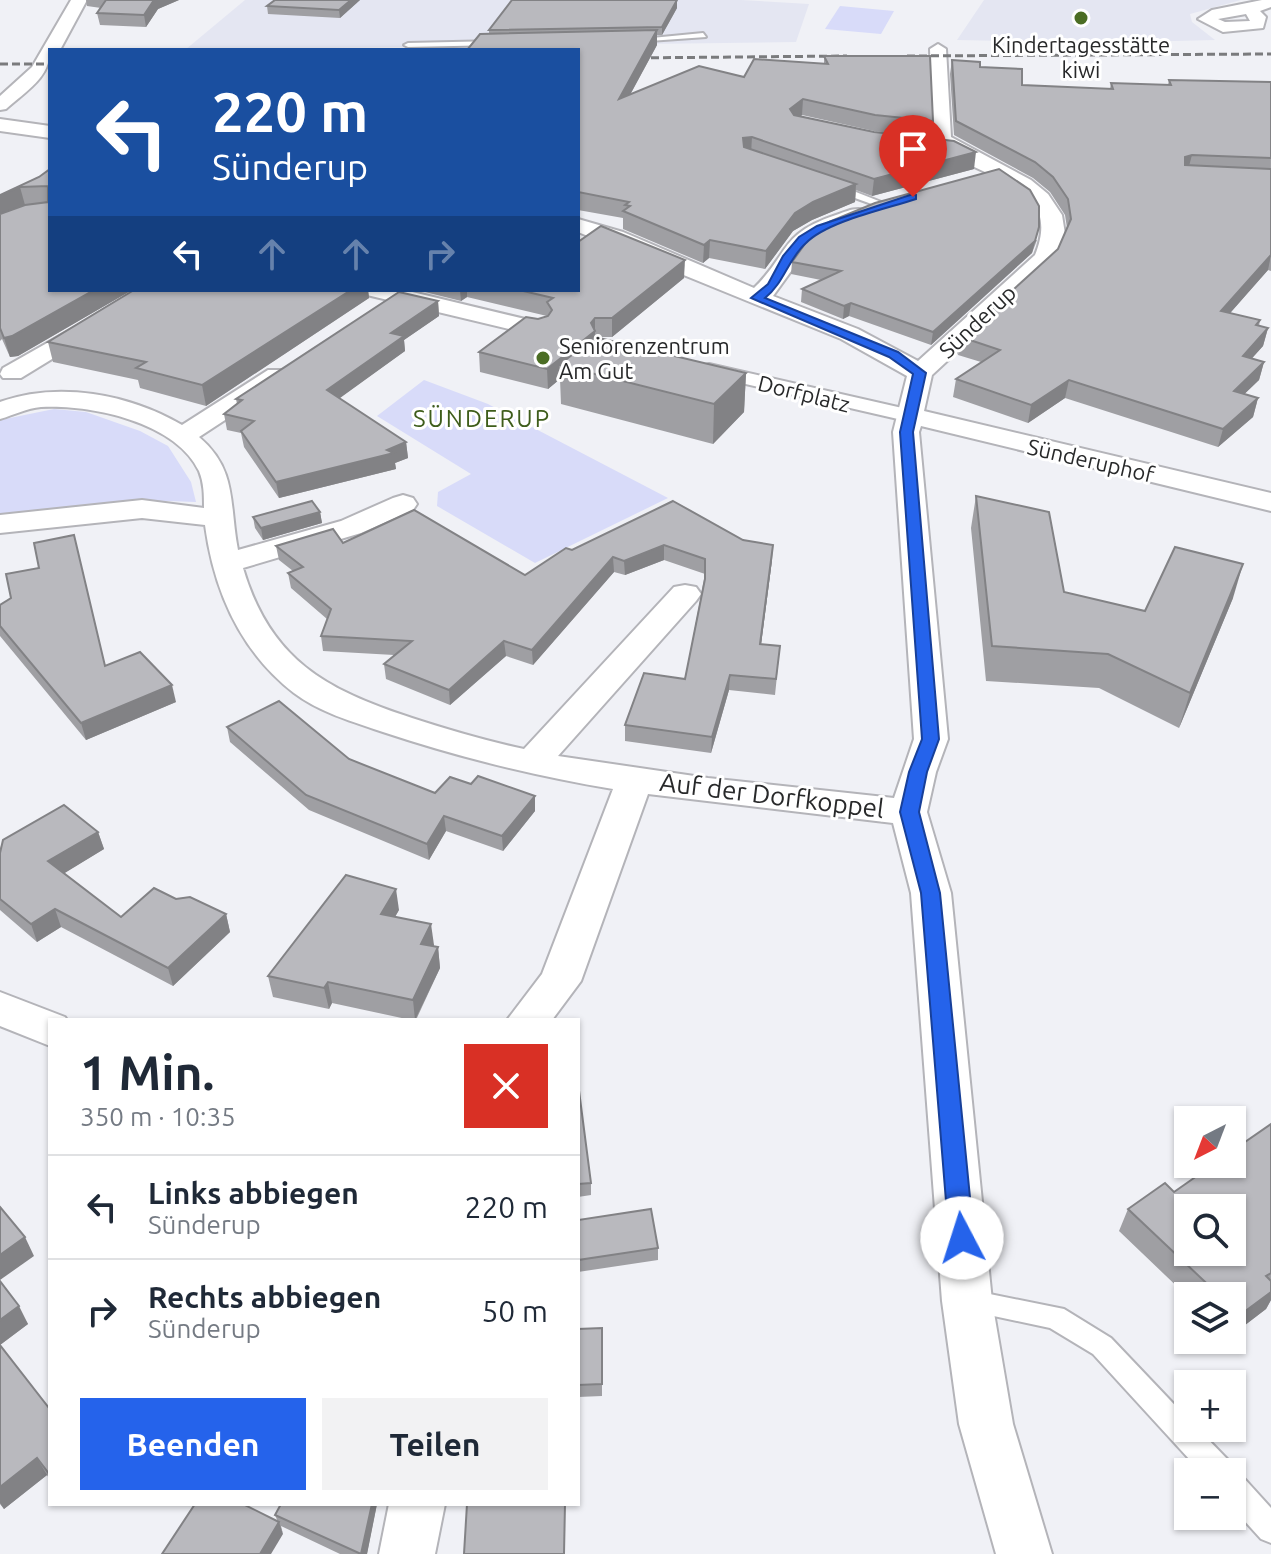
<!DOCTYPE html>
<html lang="de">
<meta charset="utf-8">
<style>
body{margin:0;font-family:Ubuntu,sans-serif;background:#f2f2f3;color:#1f2937;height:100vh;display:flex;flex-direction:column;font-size:30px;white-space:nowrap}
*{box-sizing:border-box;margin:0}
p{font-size:26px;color:#747a83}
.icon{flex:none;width:44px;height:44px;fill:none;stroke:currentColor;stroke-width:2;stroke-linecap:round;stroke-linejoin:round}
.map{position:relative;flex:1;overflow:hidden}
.side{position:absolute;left:48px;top:1018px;width:532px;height:488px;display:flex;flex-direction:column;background:#fff;border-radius:0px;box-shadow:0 2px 6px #0004}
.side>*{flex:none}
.banner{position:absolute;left:48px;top:48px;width:532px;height:244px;border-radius:0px;box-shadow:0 2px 6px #0004;background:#1a4fa0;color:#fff;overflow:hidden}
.needle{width:52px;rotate:222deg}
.buttons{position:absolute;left:1174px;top:1106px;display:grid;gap:16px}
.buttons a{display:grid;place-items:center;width:72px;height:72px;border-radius:0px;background:#fff;box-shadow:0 2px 6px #0004;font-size:40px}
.pin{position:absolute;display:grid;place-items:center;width:68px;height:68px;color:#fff;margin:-82px -34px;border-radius:50% 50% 50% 0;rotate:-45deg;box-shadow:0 0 8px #0007}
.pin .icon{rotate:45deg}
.me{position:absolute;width:88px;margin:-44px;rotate:355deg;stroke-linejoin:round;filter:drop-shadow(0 0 6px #0008)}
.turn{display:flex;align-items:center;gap:28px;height:168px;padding:0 32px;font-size:36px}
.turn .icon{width:104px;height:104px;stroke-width:2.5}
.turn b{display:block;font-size:56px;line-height:68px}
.lanes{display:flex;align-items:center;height:76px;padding:0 32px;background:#0003;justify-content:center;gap:40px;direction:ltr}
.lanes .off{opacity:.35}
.round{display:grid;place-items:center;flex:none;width:84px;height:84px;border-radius:0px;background:#f2f2f3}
.overview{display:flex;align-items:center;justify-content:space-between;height:136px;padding:0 32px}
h1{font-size:48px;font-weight:700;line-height:60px}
.cta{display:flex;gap:16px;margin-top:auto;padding:16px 32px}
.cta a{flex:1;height:92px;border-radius:0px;background:#2563eb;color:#fff;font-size:32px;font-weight:700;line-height:92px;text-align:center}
.cta a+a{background:#f2f2f3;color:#1f2937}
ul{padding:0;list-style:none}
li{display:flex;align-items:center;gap:24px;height:104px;padding:0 32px;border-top:2px solid #e0e1e3}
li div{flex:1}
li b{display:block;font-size:30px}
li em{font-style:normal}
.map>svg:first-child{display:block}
.built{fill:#e4e6f2}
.green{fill:#d8dbf9}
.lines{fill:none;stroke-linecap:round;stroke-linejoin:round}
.service-casing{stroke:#b4b4b9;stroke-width:4}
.pedestrian-casing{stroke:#b4b4b9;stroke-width:4}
.minor-casing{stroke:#b4b4b9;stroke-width:4}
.service{fill:#fff;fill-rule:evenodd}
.pedestrian{fill:#fff;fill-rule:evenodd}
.minor{fill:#fff;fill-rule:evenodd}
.rail{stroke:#7a7b7d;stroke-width:3;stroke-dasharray:8 4;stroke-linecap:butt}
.wall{fill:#9f9fa3}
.shaded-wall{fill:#828285}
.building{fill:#b9b9be;stroke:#828285;stroke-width:2;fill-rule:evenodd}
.route{fill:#2563eb;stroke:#184099;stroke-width:2}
.poi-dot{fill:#4b6d24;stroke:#fff;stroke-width:3}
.labels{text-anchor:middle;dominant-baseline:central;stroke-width:6;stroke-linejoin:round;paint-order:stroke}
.far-poi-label{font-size:22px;fill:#28292a;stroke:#fff}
.far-street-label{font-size:22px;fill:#28292a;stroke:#fff}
.far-neighbourhood-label{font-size:24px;letter-spacing:2px;fill:#3e5d1b;stroke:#fff}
.street-label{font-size:26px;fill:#28292a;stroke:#fff}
</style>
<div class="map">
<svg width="1271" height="1554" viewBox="0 0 1271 1554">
<rect width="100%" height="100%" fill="#f0f1f6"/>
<g class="built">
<polygon points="245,0 741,0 809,4 796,42 185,50"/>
<polygon points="984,0 1241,0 1190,14 1192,22 1215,40 1093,43 957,40"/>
</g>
<g class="green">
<polygon points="840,6 894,11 881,34 825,29"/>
<polygon points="424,380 488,404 668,498 535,563 437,506 438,492 471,474 377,416"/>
<polygon points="54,409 86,412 140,431 168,446 191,482 196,502 168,501 0,517 0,420"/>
</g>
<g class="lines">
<defs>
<g id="service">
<polygon points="703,33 706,37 635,42 631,40"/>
<polygon points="497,41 500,45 408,47 404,45 408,43"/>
<polygon points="830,185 838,185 889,205 880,207 830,189"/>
<polygon points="970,1290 1064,1309 1111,1338 1188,1419 1188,1428 1197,1428 1230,1462 1233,1473 1242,1476 1271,1508 1271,1543 1261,1539 1232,1507 1232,1472 1201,1472 1093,1354 1050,1328 961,1309 957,1301 961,1293"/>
</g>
<polygon id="pedestrian" points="709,364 911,410 921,416 911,422 702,374 699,370 702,366"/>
<g id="minor">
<path d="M71,0H87L60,50H50C50,78 26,91 6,109L0,110V96L32,67Z"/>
<path d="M1262,0H1271V7L1260,11L1266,17L1263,28L1223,32L1198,19L1212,10ZM1246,14L1250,21L1225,22L1218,19Z"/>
<path d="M938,44L946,49L951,137L1031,180L1048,194L1062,215L1065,234L1053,263L932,375L924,411L1271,493V511L921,426L919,432L948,739L936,772L927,812L951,893L992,1301L1013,1424L1052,1554H996L959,1424L942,1301L911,893L893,823L648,794L581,981L552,1020H507L542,974L613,789C535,776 458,757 383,732C353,722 319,712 294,693C240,651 214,591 205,525L142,518L0,533V515L142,500L204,508C204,495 204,483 199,471C176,422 90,404 41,407C27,408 14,415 0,419V402C58,381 129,394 182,425L268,370H286L290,375L286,380L199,437C238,470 229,505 238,550L341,521L393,498L403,495L413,498L417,504L413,510L361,533L243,568C270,660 326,690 412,718C449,730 486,741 524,749L674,587L685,585L696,587L701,594L696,601L558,756L708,778L894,798L914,739L893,432L907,376L841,339L578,232V219L623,232L754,288C790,253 779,234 836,215C847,211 855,207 866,210L869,214L866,218L829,232L810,245L773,296L858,329L918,361L1035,255C1067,176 968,182 933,139L930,49Z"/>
<polygon points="0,119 50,126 50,138 0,131"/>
<polygon points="364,290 404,290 546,324 550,329 546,334 538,336 367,295"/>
<polygon points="93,317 101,319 105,324 101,329 21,378 3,378 0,374 3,368"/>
<polygon points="0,992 65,1017 67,1020 50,1020 50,1046 0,1026"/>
<polygon points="389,1504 445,1504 435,1554 379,1554"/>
</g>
</defs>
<use href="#service" class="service-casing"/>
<use href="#pedestrian" class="pedestrian-casing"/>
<use href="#minor" class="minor-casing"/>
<use href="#service" class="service"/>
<use href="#pedestrian" class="pedestrian"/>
<use href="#minor" class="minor"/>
<g class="rail">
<polyline points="907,56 1271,54"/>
<polyline points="627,58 847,56"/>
<polyline points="0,64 50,64"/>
</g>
</g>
<g class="wall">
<polygon points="86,0 179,0 158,9 146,27 100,25 97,13 101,8 87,6"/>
<polygon points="274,0 360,0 340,18 268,14 267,6"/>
<polygon points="677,0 677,8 662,35 657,35 657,45 630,95 824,63 824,56 933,121 931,138 874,131 802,115 801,116 974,169 872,196 856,190 855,202 812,220 793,231 765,269 709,258 703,263 623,229 623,218 578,210 578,50 489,33 489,30"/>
<polygon points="952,60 980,67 1022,85 1110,89 1111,83 1168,85 1169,80 1271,82 1271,271 1268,270 1230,313 1260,320 1259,326 1268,328 1263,346 1251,359 1264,362 1259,380 1244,394 1258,398 1253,417 1218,447 1065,398 1028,423 953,397 956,379 981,362 958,355 961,337 1058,249 1067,228 1065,215 1050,192 1033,178 954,135 950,74"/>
<polygon points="50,169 50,290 132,290 18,356 10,357 2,339 0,341 0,195 39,177"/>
<polygon points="1037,240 1032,253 931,345 849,316 843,319 801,302 802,289 821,280 791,274 792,262"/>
<polygon points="684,278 612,337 595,337 746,373 744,412 713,444 561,404 560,379 548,389 480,372 479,352 547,316 467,297 461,301 417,290 578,290"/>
<polygon points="134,290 368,290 369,298 206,406 140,388 138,380 53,362 48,342"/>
<polygon points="438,301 439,316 404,340 405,351 339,398 406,442 408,458 395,463 396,469 279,498 244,447 241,433 227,430 224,414 237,404 236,399"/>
<polygon points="976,496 1064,592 1145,611 1233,598 1179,728 1099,688 986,681 971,528"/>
<polygon points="673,501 772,560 761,645 780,646 775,695 729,690 711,753 625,741 625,725 685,679 705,574 664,560 625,575 614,572 533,665 506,656 450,705 386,679 384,664 394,655 323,651 321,636 327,619 291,588 288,573 293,571 279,560 276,546 343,543 525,575 572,550"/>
<polygon points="320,512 322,523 263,540 255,528 253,517"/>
<polygon points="74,535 105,666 176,702 86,740 0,636 0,605 11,598 39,568"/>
<polygon points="227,727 349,759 435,793 535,811 503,851 446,831 429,860 309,810 230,742"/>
<polygon points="98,832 104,849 64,873 121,917 176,899 226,914 230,932 173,986 61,927 37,942 0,910 0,846 1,849"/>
<polygon points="399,910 395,917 434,945 433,946 438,947 440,968 416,1020 411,1020 332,1003 329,1009 273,997 268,976"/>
<polygon points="578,1083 591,1183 591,1195 578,1197"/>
<polygon points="1271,1124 1271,1300 1266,1309 1232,1335 1232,1296 1188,1296 1188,1297 1119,1231 1128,1209 1174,1192"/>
<polygon points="578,1220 658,1248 658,1260 578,1272"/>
<polygon points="0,1281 28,1324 0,1345 49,1408 50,1407 50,1480 47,1475 4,1509 0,1504"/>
<polygon points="602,1328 602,1396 578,1397 578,1329"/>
<polygon points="377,1504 367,1554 340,1554 281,1526 283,1534 275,1515"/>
</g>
<g class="shaded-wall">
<polygon points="154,0 179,0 158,9 146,27 144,15"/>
<polygon points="351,0 360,0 340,18 339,10"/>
<polygon points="677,0 677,8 662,35 662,27"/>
<polygon points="657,30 657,45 619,115 619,99"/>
<polygon points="803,99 802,115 789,125 790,109"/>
<polygon points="752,137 751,154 742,155 743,138"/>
<polygon points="976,152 974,169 872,196 874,179"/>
<polygon points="1192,155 1188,170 1182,172 1185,157"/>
<polygon points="856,184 855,202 812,220 793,231 765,269 766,251 795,213 813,202"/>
<polygon points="20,187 25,205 0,215 0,195"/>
<polygon points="1039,227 1032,253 931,345 933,332"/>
<polygon points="710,240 709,258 703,263 704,245"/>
<polygon points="1271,255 1268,270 1217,328 1221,311"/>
<polygon points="685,260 684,278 612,337 612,318"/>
<polygon points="94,290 132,290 18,356 10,357 4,338"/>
<polygon points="351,290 368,290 369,298 206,406 202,385"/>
<polygon points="460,290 467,290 467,297 461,301"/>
<polygon points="438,301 439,316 404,340 405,351 329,406 327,390 391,333"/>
<polygon points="851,303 849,316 843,319 844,306"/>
<polygon points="595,318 595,351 559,365 560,379 548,389 547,369"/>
<polygon points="1268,328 1263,346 1238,374 1243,356"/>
<polygon points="1264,362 1259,380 1229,409 1234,391"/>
<polygon points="746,373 744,412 713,444 714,404"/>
<polygon points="1069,380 1065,398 1028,423 1031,405"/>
<polygon points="1258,398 1253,417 1218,447 1223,429"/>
<polygon points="406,442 408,458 395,463 396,469 279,498 276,482 387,450"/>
<polygon points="320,512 322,523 263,540 261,528"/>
<polygon points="664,545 664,560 625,575 624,561"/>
<polygon points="773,545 772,560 759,660 760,644"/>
<polygon points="613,557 614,572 533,665 532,650"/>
<polygon points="1243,564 1233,598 1179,728 1190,693"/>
<polygon points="504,641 506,656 450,705 449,690"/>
<polygon points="730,675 729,690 711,753 712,737"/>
<polygon points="172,685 176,702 86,740 81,723"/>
<polygon points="535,796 535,811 503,851 502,836"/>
<polygon points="444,816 446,831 429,860 427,844"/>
<polygon points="98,832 104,849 55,879 48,861"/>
<polygon points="396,889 399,910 384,935 381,914"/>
<polygon points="55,909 61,927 37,942 31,924"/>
<polygon points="226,914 230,932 173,986 168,968"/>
<polygon points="431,924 434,945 424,965 421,944"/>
<polygon points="438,947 440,968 415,1020 413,1000"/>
<polygon points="328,982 332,1003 329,1009 324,988"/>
<polygon points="25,1237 34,1256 0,1280 0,1255"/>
<polygon points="1271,1292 1271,1300 1266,1309 1232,1335 1232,1332 1240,1315"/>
<polygon points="19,1306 28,1324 0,1345 0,1320"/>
<polygon points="37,1458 47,1475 4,1509 0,1503 0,1487"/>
<polygon points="372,1504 377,1504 367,1554 361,1554"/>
<polygon points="279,1522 283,1534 271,1554 260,1554"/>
</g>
<g class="building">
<polygon points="106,0 154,0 144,15 97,13"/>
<polygon points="275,0 351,0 339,10 267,6"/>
<polygon points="512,0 677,0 662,27 489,30"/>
<polygon points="657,30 619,99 699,66 744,77 754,59 828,64 824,56 930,56 933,121 875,115 803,99 790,109 794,115 874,132 954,141 976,152 874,179 752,137 743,138 744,147 856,184 813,202 795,213 766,251 710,240 704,245 623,211 630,206 625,205 629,202 578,192 578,50 467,50 480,34"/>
<polygon points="952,60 980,62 980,67 1022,69 1022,85 1113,89 1111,83 1171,85 1169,80 1271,82 1271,158 1192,155 1185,157 1185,165 1271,169 1271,255 1221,311 1260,320 1256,325 1268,328 1243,356 1264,362 1234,391 1258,398 1223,429 1069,380 1031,405 956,379 1000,350 961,337 1058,249 1071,219 1068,199 1053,177 1035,162 956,121"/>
<polygon points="50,169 50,290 94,290 12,336 4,338 0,328 0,214 25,205 48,202 48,186 20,187 0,195 39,177"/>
<polygon points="999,169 1030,190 1039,206 1039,227 1035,241 933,332 851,303 844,306 802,289 841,271 792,262 812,234 829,222 875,203"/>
<polygon points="601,226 685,260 612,318 595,318 591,323 595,331 547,369 479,352 526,317 538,319 548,316 552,310 547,302 553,298 519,290 578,290 578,242"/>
<polygon points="134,290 351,290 202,385 136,368 146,362 48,342"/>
<polygon points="399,292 438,301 391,333 404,336 327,390 406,442 387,450 394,453 276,482 241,431 254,421 224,414 242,400 236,399"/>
<polygon points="595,337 746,373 714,404 559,365"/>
<polygon points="976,496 1049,512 1064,592 1145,611 1175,547 1243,564 1190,693 1108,654 992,646"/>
<polygon points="312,501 320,512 261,528 253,517"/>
<polygon points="673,501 743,540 773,545 760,644 780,646 776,679 730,675 712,737 625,725 644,673 685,679 705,579 705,559 664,545 624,561 613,557 532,650 504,641 449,690 384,664 412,641 321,636 331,609 288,573 303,567 276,546 333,529 343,543 414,510 525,575 566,548 572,550"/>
<polygon points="74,535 105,666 140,652 172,685 81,723 0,626 0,605 11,598 6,574 39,568 34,543"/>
<polygon points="279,701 349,759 435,793 450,777 471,784 478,776 535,796 502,836 444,816 427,844 306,795 227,727"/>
<polygon points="64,805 98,832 48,861 121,917 154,888 176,899 190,897 226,914 168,968 55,909 31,924 0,899 0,853 3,840"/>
<polygon points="346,875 396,889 381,914 431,924 421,944 438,947 413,1000 328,982 324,988 268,976"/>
<polygon points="578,1083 591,1183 578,1184"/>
<path d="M1271,1124V1273L1266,1276L1271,1281V1292L1240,1315L1232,1308V1296H1220L1128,1209L1165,1183L1174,1192L1214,1164H1232V1151ZM1188,1208H1232V1252H1188Z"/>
<polygon points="0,1207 25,1237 0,1255"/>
<polygon points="651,1209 658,1248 578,1260 578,1220"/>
<polygon points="0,1281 19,1306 0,1320"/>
<polygon points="602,1328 602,1384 578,1385 578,1329"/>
<polygon points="0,1345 49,1408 50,1407 50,1475 37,1458 0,1487"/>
<polygon points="195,1504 243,1504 279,1522 260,1554 162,1554"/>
<polygon points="281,1504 372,1504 361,1554 275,1515"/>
<polygon points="467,1504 565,1504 564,1554 464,1554"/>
</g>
<path class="route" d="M913,194L916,195V199C886,209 828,221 806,243C788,259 784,283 765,298L898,352L926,373L913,432L939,739L927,772L919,812L940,893L974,1238L970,1246L962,1249L953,1246L949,1238L921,893L900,812L909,772L922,739L900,432L913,374L889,357L751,298L768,284L783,256L799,237L817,226Z"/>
<g class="poi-dot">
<circle cx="1081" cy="18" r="8"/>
<circle cx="543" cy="358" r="8"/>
</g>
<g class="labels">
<g class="far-poi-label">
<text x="1081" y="44">Kindertagesstätte<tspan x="1081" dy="25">kiwi</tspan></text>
<text x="559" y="345" text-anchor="start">Seniorenzentrum<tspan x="559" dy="25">Am Gut</tspan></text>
</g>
<g class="far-street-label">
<text transform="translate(977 321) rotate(-43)">Sünderup</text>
<text transform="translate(804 393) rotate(14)">Dorfplatz</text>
<text transform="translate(1091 460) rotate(13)">Sünderuphof</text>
</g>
<g class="far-neighbourhood-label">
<text x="482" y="418">SÜNDERUP</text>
</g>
<g class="street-label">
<text transform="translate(772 795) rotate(7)">Auf der Dorfkoppel</text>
</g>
</g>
</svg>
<div class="buttons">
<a><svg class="needle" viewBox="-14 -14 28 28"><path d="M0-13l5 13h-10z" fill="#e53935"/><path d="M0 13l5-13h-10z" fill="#747a83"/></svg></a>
<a><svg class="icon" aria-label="search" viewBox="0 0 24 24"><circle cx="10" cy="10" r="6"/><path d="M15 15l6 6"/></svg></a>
<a><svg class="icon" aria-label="layers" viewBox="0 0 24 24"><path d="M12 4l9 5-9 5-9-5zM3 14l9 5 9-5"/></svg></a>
<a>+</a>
<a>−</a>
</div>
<div class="pin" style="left:913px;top:197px;background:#d93025"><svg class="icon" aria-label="arrive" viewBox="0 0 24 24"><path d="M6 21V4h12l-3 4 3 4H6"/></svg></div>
<svg class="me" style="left:962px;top:1238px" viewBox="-20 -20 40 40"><circle r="19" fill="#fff"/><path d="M0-13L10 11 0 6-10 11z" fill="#2563eb"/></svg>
<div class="banner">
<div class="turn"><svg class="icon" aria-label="left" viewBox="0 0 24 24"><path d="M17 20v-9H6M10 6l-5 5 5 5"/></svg><div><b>220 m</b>Sünderup</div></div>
<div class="lanes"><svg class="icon" aria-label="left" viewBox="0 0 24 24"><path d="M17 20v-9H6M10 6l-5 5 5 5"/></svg><svg class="icon off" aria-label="ahead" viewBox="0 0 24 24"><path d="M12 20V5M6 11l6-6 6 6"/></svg><svg class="icon off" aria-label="ahead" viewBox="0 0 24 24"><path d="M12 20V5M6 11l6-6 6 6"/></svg><svg class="icon off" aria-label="right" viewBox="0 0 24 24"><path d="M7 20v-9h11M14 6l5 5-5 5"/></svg></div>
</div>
<section class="side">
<div class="overview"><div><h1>1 Min.</h1><p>350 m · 10:35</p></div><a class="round" style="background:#d93025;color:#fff"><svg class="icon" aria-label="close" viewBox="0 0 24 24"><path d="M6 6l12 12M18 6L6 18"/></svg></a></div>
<ul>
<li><svg class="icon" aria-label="left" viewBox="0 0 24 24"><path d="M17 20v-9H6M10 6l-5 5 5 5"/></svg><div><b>Links abbiegen</b><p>Sünderup</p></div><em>220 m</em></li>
<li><svg class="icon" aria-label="right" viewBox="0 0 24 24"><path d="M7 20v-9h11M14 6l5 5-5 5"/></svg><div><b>Rechts abbiegen</b><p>Sünderup</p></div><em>50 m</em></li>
</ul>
<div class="cta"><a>Beenden</a><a>Teilen</a></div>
</section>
</div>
